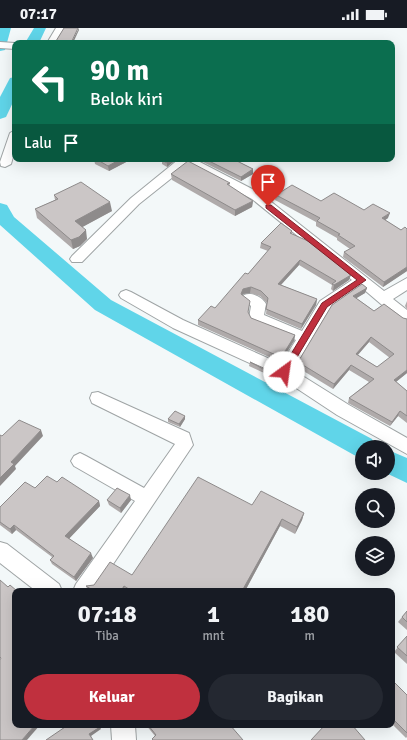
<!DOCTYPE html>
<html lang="id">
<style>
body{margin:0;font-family:Signika,sans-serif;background:#242831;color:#f1f3f6;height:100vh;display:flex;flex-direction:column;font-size:15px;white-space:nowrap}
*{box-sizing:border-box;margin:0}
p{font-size:13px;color:#9ea1a6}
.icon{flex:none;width:22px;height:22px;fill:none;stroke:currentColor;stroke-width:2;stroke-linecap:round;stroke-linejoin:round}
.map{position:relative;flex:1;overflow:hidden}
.details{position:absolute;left:12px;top:560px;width:383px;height:140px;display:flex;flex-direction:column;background:#171b24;border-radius:8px;box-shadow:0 4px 16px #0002}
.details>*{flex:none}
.guide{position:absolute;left:12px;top:12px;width:383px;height:122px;border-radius:8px;box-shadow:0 4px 16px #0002;background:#0b6e4f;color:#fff;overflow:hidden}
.controls{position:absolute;left:355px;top:412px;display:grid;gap:8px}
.controls a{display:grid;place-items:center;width:40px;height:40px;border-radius:50%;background:#171b24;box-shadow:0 4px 16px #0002;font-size:20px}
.pin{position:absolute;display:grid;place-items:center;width:34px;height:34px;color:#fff;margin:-41px -17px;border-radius:50% 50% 50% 0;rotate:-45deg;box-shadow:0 0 4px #0007}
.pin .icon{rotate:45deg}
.me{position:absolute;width:44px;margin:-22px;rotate:31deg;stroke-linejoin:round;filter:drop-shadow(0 0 3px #0008)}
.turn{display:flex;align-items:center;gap:14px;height:84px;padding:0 12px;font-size:18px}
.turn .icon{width:52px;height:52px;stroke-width:2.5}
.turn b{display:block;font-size:28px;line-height:34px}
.then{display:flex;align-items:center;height:38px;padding:0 12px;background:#0003;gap:8px;font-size:15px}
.eta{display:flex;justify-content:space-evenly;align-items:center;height:68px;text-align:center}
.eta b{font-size:24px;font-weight:800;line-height:28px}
.action{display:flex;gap:8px;margin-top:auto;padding:8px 12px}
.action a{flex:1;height:46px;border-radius:24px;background:#c0303e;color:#fff;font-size:16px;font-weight:800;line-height:46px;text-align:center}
.action a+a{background:#242831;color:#f1f3f6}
.status{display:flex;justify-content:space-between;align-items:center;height:28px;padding:0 20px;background:#171b24;direction:ltr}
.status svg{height:11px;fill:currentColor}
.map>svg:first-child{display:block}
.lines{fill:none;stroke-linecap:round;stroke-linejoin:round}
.river{fill:#60d5e9;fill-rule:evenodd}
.minor-casing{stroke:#9fa4a5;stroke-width:2}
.minor{fill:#fff;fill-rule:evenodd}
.wall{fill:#afaaaa;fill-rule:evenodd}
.shaded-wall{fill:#8e8b8b}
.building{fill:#cbc6c6;stroke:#8e8b8b;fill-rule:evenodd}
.route{fill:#c0303e;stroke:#7d1f28}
</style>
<div class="status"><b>07:17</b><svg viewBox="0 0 49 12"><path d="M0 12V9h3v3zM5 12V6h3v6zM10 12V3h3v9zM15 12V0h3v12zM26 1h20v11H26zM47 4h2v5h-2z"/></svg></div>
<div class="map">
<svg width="407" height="712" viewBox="0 0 407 712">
<rect width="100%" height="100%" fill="#f3f8f9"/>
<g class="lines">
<g class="river">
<polygon points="0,0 11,0 5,22 0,23"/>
<polygon points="34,0 46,0 39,15 25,15"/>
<polygon points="15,49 15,70 6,89 0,91 0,69 10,50"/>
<polygon points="0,175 7,177 14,189 111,272 372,411 376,419 362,419 362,430 354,427 95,282 0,197"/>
<polygon points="388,422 407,430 407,455 386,445 388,445"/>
</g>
<defs>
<g id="minor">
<polygon points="56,0 64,0 55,15 47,15"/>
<polygon points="0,14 15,15 15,21 0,20"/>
<polygon points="15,102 15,122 11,136 5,139 1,138 0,134 10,105"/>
<path d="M179,131H194L260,165L384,263L407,250V262L393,271L407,282V295L402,294L361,259L330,281L293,342L349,377L407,410V426L337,387L278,348L173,300L121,270L119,267L121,264L126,262L131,264L183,292L281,336L296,312L251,294L249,290L251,278L242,270L244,267C252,264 262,269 266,276L264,287L302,303L320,273L352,252L252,171L188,137L139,176L82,234H72L70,231L72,228L131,170Z"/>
<polygon points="98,364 189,405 193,417 95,563 73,563 76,556 135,473 74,438 71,433 74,428 80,425 86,428 144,460 175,416 92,375 90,370 92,365"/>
<polygon points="0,514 7,516 59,556 62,563 36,563 0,535"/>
<polygon points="111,697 135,697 136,712 112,712"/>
</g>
</defs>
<use href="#minor" class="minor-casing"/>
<use href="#minor" class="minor"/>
</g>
<g class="wall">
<polygon points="94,131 132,131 109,143 95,136"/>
<polygon points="163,131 177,131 167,139 162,136 162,132"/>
<polygon points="197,131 242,131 242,132 239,134 253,141 253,146 241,153"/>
<polygon points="171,146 230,155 229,158 253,173 252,179 235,188 172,152"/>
<polygon points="54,167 112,183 82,199 87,211 80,218 73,221 37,190 35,181 55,172"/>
<polygon points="276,167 321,173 364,182 388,190 385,192 401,202 407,201 407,243 383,259 343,229 344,224 350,221 337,212 337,210 316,198 316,194 275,172"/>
<polygon points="292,203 292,206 349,252 333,263 331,261 332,257 299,237 281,257 317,271 316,277 301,301 266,286 267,275 260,268 250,265 243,266 243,267 249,279 248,285 251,290 295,307 294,313 283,330 278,333 198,297 198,292 215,280 248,246 268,223 260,220 261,215"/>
<path d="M362,256L367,260L365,265L356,270L374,283L384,276L403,290L407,291V345L396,354L407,363V395L398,388L390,398L348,375L349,370L369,354L349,342L333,361L297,339L298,334L332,277ZM369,314L390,330L377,339L358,327Z"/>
<polygon points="407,273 407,281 405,278"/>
<polygon points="250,334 268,342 267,345 266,346 249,338"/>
<polygon points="185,388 185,391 180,399 168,394 168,391"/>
<polygon points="57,454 99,473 100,478 69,510 93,530 76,553 52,536 50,532 52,529 16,502 12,506 0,497 0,479 35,460"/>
<polygon points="107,472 131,472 121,485 109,477"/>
<polygon points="252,477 304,485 302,492 295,506 280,498 245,563 88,563 86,558 94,557 132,547"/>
<polygon points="407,583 407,602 398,594"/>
<polygon points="407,608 407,636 394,624"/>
<polygon points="392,652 407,667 407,709 406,710 392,696"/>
<polygon points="146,697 232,697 231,698 155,708"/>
</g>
<g class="shaded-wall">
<polygon points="79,0 79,2 73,15 71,15"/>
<polygon points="121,131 132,131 109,143 108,138"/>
<polygon points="171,131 177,131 167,139 167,135"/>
<polygon points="237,131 242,131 242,132 235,136 235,132"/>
<polygon points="253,141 253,146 241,153 241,149"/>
<polygon points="253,173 252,179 235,188 235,182"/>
<polygon points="110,174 112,183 77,202 75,193"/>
<polygon points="390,185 388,190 381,195 382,190"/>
<polygon points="86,202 87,211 80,218 73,221 71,212"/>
<polygon points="300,232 299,237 277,261 278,256"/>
<polygon points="407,239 407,243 383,259 384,254"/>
<polygon points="351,247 349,252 333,263 334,257"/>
<polygon points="251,259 250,265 243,266 241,271 241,266 243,261"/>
<polygon points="367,260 365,265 352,273 353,268"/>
<polygon points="317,271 316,277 301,301 302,296"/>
<polygon points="295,307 294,313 283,330 278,333 278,328"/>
<polygon points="371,309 369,314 354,331 356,326"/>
<polygon points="351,337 349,342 333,361 334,356"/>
<polygon points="407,342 407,345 392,357 394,352"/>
<polygon points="400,383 398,388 390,398 392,394"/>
<polygon points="185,388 185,391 180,399 179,396"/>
<polygon points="41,402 43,408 15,438 16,441 0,458 0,450 11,434"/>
<polygon points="130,467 131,472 121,485 120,480"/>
<polygon points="99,473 100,478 67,513 65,508"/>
<polygon points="304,485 302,492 295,506 297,499"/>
<polygon points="282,491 280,498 245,563 242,563"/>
<polygon points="14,497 16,502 12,506 10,501"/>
<polygon points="91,525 93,530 76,553 74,549"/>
<polygon points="124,558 125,563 121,563"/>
<polygon points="35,697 40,697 27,712 22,712"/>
<polygon points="99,697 101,701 91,708 93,712 89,706"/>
</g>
<g class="building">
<polygon points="64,0 78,0 71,15 52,15 53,14 56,13"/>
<polygon points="96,131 121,131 108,138"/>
<polygon points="163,131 171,131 167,135 162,132"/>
<polygon points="205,131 237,131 235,132 253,141 241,149"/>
<polygon points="188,133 230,155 227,156 253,173 235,182 171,146"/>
<polygon points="81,154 110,174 75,193 86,202 79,209 71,212 35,181 58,171 54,167"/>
<polygon points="292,157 321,173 334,165 364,182 373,176 390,185 382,190 401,202 405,199 407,201 407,239 384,254 344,224 355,218 338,207 340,206 317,193 320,190 276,167"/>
<polygon points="281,195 292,203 290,205 310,214 351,247 334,257 332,256 336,253 300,232 278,256 317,271 302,296 266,281 268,270 261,263 251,259 243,261 241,266 250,273 248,284 251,290 295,307 284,325 278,328 198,292 211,278 215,280 245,245 248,246 271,219 261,215"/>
<path d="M362,256L367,260L353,268L374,283L384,276L403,290L407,291V342L394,352L407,363V388L400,383L392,394L349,370L374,351L351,337L334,356L298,334L332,277ZM371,309L394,326L377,339L356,326Z"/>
<polygon points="250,334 268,342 267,343"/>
<polygon points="175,383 185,388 179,396 168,391"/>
<polygon points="19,392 41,402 11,434 14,436 0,450 0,407 2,408"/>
<polygon points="47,448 57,454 62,449 99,473 65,508 91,525 74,549 50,532 54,528 14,497 10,501 0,494 0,479 25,454 35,460"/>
<polygon points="198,449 252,477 261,463 304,485 297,499 282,491 242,563 132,563 124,558 121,563 94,563 86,558 94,557 110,534 132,547"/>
<polygon points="117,460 130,467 120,480 107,472"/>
<polygon points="0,552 8,559 10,557 17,563 15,563 15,697 35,697 22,712 0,712 0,632 1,630 0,629"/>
<polygon points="407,583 407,594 402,589"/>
<polygon points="407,608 407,628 397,619"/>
<polygon points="392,652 407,667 407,705 392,690"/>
<polygon points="68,697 99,697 100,699 89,706 93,712 46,712"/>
<polygon points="148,697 230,697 243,712 153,712 152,711 156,707"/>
<polygon points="325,697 352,697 365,712 311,712"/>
</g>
<polygon class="route" points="266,177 271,177 366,252 327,279 287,346 284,347 280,344 322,275 357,252 266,180"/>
</svg>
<div class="controls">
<a><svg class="icon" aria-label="sound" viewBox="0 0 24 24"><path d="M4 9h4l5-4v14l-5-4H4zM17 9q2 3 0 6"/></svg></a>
<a><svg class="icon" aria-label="search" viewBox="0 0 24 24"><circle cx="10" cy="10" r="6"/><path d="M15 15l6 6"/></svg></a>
<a><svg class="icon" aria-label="layers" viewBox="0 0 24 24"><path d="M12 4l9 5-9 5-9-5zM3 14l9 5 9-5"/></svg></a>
</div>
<div class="pin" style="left:268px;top:178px;background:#d93025"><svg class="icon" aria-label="arrive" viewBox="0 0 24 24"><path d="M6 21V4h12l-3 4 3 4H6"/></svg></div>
<svg class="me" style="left:284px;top:344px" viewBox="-20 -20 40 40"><circle r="19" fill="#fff"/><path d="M0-13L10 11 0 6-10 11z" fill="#c0303e"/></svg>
<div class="guide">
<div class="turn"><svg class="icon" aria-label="left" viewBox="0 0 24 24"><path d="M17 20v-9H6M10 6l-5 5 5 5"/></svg><div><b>90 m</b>Belok kiri</div></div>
<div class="then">Lalu<svg class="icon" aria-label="arrive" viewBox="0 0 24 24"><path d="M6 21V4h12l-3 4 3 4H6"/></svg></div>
</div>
<section class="details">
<div class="eta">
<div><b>07:18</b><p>Tiba</p></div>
<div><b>1</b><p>mnt</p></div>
<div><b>180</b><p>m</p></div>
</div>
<div class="action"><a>Keluar</a><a>Bagikan</a></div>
</section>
</div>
